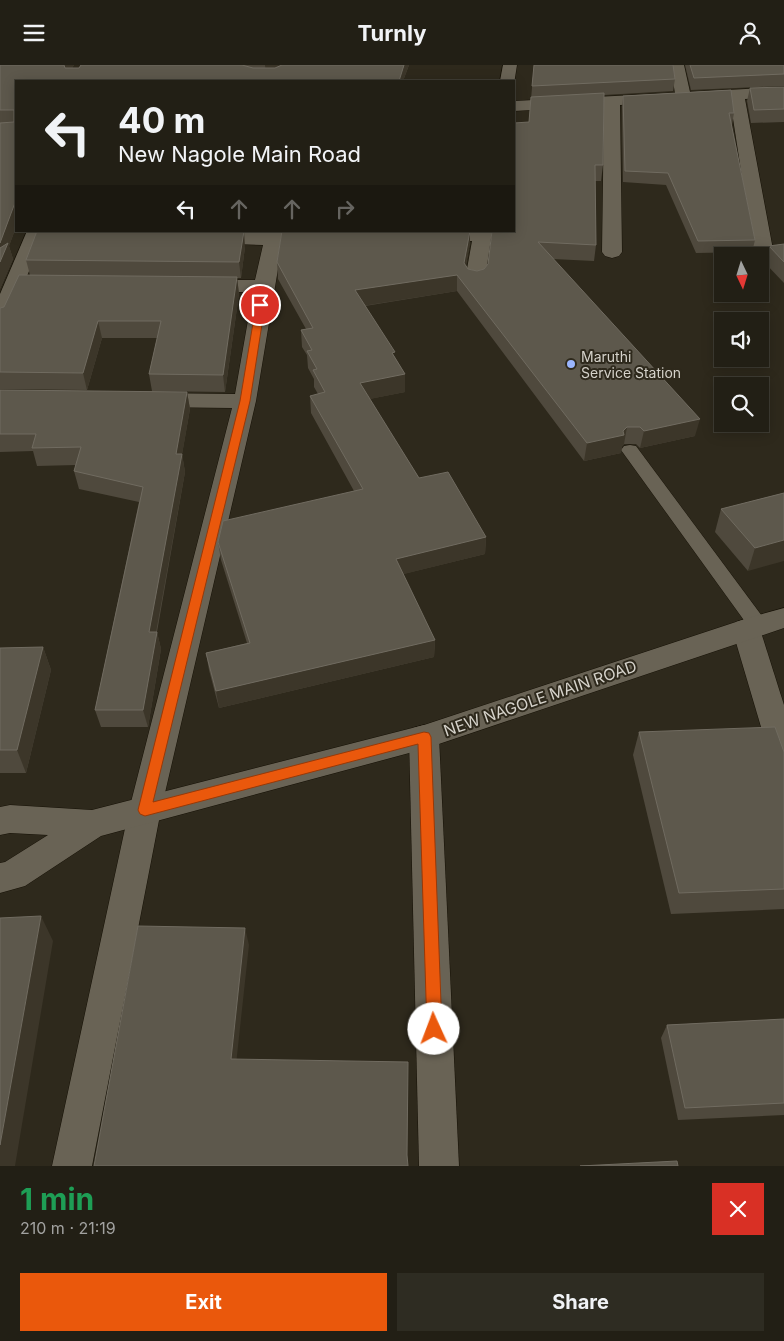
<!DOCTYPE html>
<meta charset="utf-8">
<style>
body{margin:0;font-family:Inter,sans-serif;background:#2e2c22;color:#f1f3f6;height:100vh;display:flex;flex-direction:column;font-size:19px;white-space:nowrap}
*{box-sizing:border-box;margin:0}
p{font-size:16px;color:#a2a2a0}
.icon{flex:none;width:28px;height:28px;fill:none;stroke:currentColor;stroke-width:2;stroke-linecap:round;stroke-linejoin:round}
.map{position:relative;height:1101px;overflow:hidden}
.drawer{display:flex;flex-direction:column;background:#221f15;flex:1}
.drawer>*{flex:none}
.guide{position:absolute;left:15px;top:15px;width:500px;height:152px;border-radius:0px;box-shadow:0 2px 12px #0003,0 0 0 1px #3f3d34;background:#221f15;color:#f1f3f6;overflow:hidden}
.needle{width:32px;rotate:176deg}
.fabs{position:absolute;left:714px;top:182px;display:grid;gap:10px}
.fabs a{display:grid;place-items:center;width:55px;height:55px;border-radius:0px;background:#221f15;box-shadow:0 2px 12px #0003,0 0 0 1px #3f3d34;font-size:25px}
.pin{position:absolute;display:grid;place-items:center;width:42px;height:42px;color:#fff;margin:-21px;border:2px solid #fff;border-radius:50%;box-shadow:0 1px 5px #0007}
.me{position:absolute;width:55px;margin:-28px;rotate:358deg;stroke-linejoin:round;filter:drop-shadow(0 0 4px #0008)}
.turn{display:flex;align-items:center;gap:18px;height:105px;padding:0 20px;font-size:22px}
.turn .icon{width:65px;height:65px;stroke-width:2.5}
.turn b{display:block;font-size:35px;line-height:42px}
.lanes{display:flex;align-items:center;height:48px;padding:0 20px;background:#0003;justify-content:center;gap:25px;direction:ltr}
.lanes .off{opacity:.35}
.round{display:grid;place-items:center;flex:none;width:52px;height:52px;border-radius:0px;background:#2e2c22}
.overview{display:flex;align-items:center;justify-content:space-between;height:85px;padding:0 20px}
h1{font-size:30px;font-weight:700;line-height:38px;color:#1e9e55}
.cta{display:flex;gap:10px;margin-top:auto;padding:10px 20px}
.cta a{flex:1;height:58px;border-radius:0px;background:#ea580c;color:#fff;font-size:20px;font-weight:700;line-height:58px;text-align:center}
.cta a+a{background:#2e2c22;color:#f1f3f6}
header{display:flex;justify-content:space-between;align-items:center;height:65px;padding:0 20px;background:#221f15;font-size:22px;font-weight:700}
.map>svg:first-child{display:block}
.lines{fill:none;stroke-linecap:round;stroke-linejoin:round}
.lane-casing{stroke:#161106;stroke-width:1}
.street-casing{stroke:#161106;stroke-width:1}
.secondary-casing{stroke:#161106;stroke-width:1}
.lane{fill:#696355;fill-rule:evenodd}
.street{fill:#696355;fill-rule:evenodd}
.secondary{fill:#696355;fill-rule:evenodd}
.wall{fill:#4f493d}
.shaded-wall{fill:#3c3629}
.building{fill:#5d584c;stroke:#706b60}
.route{fill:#ea580c;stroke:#983908}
.poi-dot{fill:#9ab5fd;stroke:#2e291c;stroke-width:2}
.labels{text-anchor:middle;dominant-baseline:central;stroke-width:4;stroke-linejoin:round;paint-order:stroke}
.far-poi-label{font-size:14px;fill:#d5d2ca;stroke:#2e291c;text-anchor:start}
.street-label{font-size:16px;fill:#d5d2ca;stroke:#2e291c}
</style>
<header><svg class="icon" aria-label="menu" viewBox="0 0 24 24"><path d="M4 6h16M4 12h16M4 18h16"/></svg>Turnly<svg class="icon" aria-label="person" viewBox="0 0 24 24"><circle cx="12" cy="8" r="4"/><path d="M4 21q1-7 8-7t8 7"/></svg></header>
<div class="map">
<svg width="784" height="1101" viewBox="0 0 784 1101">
<rect width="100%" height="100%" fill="#2e291c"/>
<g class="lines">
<defs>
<polygon id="lane" points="630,380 636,381 765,555 768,560 765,565 758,567 751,565 621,385 624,381"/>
<g id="street">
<polygon points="503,0 517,0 514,19 514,16 500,16"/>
<polygon points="670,0 684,0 690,27 784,22 784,32 745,34 774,190 771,194 760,195 760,191 754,190 730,34 620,40 622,187 619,191 612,193 605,191 602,187 604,41 514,46 514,36 675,28"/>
<polygon points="27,166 45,166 10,254 7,258 0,260 0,229"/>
<polygon points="430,166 492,166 485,215 482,219 475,221 468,219 465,215 472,176 434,177 427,175 425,171"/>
<polygon points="208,168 318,168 325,170 327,174 325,178 282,180 256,336 161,745 92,1101 52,1101 129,745 232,343 151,342 143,340 140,335 143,330 151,328 235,329 253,227 200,227 193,225 190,221 193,217 200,215 255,215 263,180 201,178 199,174 201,170"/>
<polygon points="746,554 756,557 760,564 784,640 784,702 773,698 769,689 732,564 736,557"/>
<polygon points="424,660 435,663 439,672 459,1101 419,1101 409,672 413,663"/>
</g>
<polygon id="secondary" points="784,543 784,563 424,684 101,771 25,821 0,828 0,798 5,797 48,770 10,768 0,770 0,742 10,740 92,745 424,660 748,553"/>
</defs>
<use href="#lane" class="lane-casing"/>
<use href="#street" class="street-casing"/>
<use href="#secondary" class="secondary-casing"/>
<use href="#lane" class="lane"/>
<use href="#street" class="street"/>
<use href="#secondary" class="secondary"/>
</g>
<g class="wall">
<polygon points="0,0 74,0 72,3 79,3 81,0 409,0 403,16 16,16 16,162 9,181 13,194 0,224"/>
<polygon points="534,0 675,14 673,26 604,30 603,100 601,116 595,116 596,180 594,196 553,194 695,371 640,383 636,379 624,379 622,381 621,388 584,396 457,226 365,241 405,309 405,327 369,334 419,413 486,472 485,489 403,509 435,575 434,592 219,643 209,605 206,588 247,578 221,495 218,477 354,426 311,348 310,331 318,329 314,322 314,314 308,303 307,290 302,282 301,265 306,264 278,214 277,197 282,166 470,166 470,178 466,200 468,204 477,206 484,204 488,199 529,57"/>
<polygon points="685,0 784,0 784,21 691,25"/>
<polygon points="784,22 784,57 751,58 747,36 750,23"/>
<polygon points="623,31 734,48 732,59 731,59 755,175 752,187 696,188 666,120 623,117 622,42"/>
<polygon points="784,179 784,218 764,197 769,181"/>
<polygon points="245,182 241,213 237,213 239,229 225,327 152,326 149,309 157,273 102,273 87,325 0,324 0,243 4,242 30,210 26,195"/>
<polygon points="0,325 187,327 190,344 182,389 185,407 157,567 161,584 148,662 101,662 95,645 139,437 79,424 74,406 76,400 37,401 33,386 0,387"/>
<polygon points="784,428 748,506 715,467 721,444"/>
<polygon points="43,582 51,605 26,708 0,708 0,583"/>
<polygon points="639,667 784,687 784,844 671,849 633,690"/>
<polygon points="784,954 784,1050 678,1055 661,973 667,960"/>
</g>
<g class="shaded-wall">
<polygon points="64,0 74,0 66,15 63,1"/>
<polygon points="265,0 281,0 266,8"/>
<polygon points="404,0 409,0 403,16 399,16"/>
<polygon points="16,135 16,162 9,181 13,194 0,224 0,178"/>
<polygon points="244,166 245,182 241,213 239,197"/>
<polygon points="470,166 470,178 463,215 464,198"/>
<polygon points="457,210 457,226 356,242 355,225"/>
<polygon points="237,212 239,229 225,327 223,310"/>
<polygon points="98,256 102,273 87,325 83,308"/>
<polygon points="405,309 405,327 360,336 360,318"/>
<polygon points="187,327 190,344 179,407 176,389"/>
<polygon points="700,354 695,371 640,383 644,366"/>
<polygon points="627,362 624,379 622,381 621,388 584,396 587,378"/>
<polygon points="182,389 185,407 153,584 149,567"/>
<polygon points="486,472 485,489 396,511 396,494"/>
<polygon points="784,475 784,496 748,506 755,483"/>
<polygon points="157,567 161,584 148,662 143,645"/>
<polygon points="435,575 434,592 219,643 216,626"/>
<polygon points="43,582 51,605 26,708 17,685"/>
<polygon points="41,851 53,876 15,1101 0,1101 0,1080"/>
<polygon points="245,863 249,880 235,1009 231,994"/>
</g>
<g class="building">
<polygon points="0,0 64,0 65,3 79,3 81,0 242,0 253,3 275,3 282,0 404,0 399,16 16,16 16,135 0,178 0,58 14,57 14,45 0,45"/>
<polygon points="534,0 673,0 675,14 532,21"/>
<polygon points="690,0 784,0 784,9 694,13"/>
<polygon points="784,22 784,44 754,45 750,23"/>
<polygon points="731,25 734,48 729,48 755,175 698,176 668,108 625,106 623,31"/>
<polygon points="604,28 603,100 595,100 596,180 538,177 700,354 644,366 640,362 627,362 623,366 624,370 587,378 457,210 355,225 395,287 392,288 405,309 360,318 419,413 448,407 486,472 396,494 435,575 216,626 206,588 250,578 218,477 223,456 363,424 310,331 325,327 313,305 317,304 307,286 312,285 301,265 313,263 277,197 282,166 470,166 464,198 468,204 477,206 484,204 488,199 492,166 514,166 514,58 529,57 531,32"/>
<polygon points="37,166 244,166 239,197 26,195"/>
<polygon points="8,178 0,197 0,183"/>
<polygon points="784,179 784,197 769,181"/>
<polygon points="19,210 237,212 223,310 149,309 161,256 98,256 83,308 0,307 0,243 4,242"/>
<polygon points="0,325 187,327 176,389 182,389 149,567 157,567 143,645 95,645 143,422 74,406 81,382 32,383 36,369 0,369"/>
<polygon points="784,428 784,475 755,483 721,444"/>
<polygon points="43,582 17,685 0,685 0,583"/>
<polygon points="775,662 784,687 784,824 679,828 639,667"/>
<polygon points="41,851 0,1080 0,853"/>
<polygon points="138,861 245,863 231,994 408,997 407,1090 408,1101 94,1101"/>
<polygon points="784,954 784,1038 685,1043 667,960"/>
<polygon points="677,1096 678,1101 580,1101"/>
</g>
<polygon class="route" points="260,238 265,240 250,336 153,737 424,667 429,668 431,672 442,964 440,970 434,972 429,970 427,964 418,679 145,751 140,749 138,745 240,336 256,240"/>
<circle class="poi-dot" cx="571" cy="299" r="5"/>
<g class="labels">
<g class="far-poi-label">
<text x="581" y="291">Maruthi<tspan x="581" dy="16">Service Station</tspan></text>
</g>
<g class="street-label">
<text transform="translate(540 633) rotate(-19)">NEW NAGOLE MAIN ROAD</text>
</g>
</g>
</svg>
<div class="fabs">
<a><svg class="needle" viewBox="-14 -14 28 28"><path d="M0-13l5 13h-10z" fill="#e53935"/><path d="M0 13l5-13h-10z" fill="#a2a2a0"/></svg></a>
<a><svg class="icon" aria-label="sound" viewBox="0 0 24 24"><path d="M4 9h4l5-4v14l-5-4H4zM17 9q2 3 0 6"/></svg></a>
<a><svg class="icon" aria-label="search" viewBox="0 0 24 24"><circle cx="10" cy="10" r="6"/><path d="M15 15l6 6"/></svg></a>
</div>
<div class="pin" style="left:260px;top:240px;background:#d93025"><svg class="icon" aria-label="arrive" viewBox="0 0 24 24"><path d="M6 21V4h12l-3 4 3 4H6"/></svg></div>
<svg class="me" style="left:434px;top:964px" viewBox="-20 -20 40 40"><circle r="19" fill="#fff"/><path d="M0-13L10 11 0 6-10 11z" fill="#ea580c"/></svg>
<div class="guide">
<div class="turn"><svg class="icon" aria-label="left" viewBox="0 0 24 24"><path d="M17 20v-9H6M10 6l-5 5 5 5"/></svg><div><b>40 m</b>New Nagole Main Road</div></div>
<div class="lanes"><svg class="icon" aria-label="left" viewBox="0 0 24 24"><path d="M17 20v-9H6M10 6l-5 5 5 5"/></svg><svg class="icon off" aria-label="ahead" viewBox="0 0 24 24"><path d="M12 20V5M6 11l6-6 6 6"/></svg><svg class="icon off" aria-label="ahead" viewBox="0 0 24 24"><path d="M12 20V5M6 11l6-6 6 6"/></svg><svg class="icon off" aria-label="right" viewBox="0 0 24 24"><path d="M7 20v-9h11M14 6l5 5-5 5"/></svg></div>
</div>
</div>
<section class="drawer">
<div class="overview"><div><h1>1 min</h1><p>210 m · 21:19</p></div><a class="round" style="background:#d93025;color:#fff"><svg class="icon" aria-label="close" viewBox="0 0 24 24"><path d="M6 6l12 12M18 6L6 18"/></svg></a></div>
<div class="cta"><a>Exit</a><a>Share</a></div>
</section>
